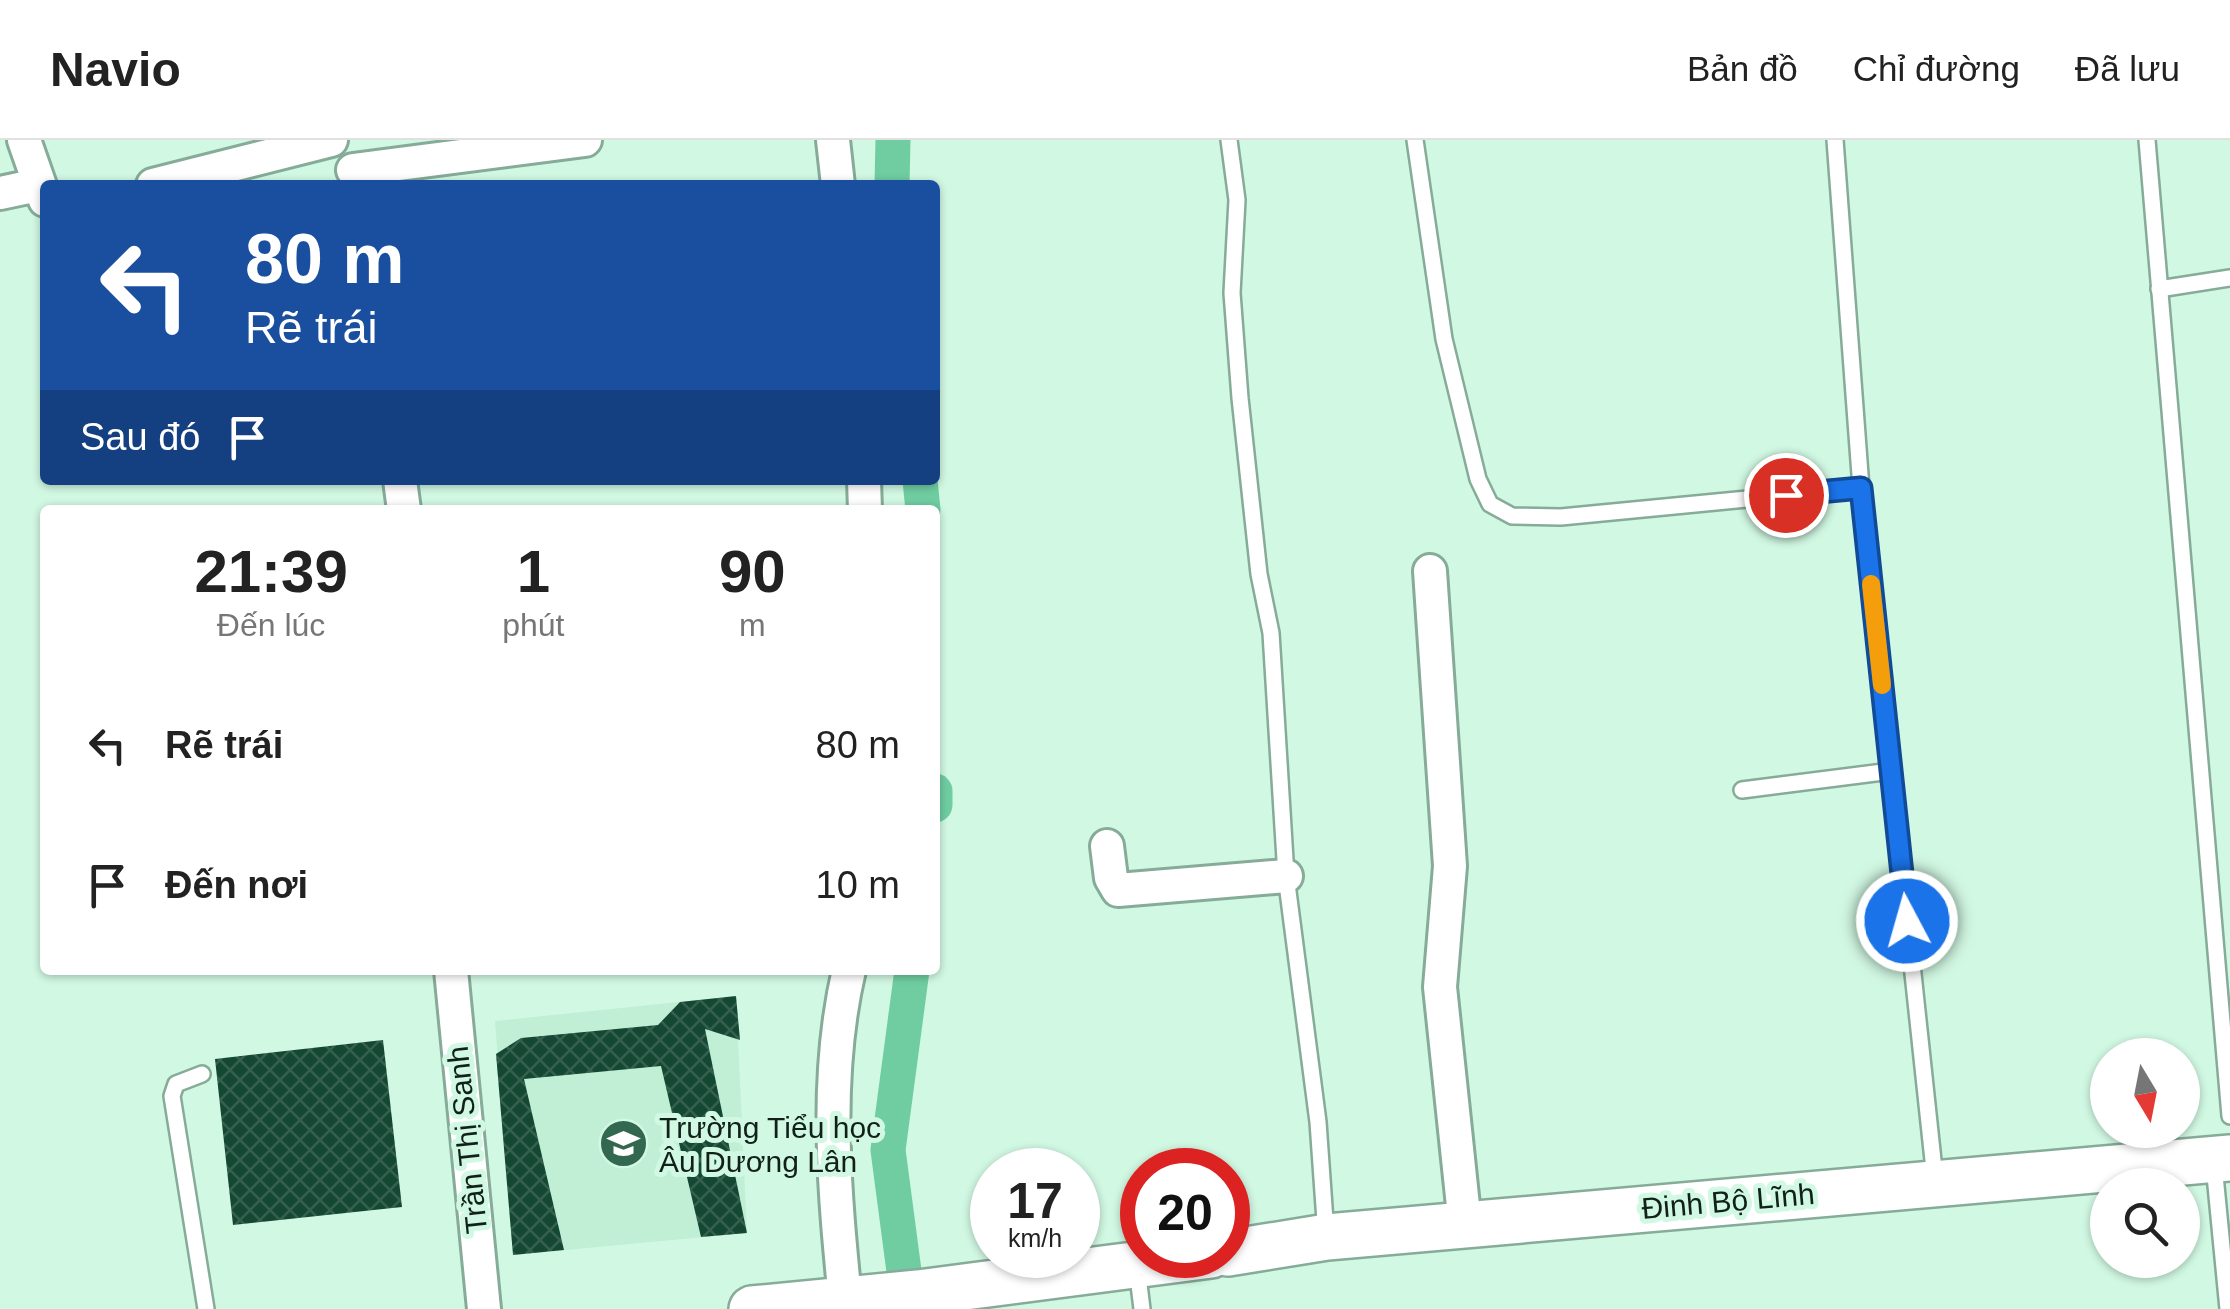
<!DOCTYPE html>
<html lang="vi">
<meta charset="utf-8">
<style>
body{margin:0;font-family:Arial,sans-serif;background:#f2f2f2;color:#222;height:100vh;display:flex;flex-direction:column;font-size:38px;white-space:nowrap}
*{box-sizing:border-box;margin:0}
p{font-size:32px;color:#767676}
.icon{flex:none;width:55px;height:55px;fill:none;stroke:currentColor;stroke-width:2;stroke-linecap:round;stroke-linejoin:round}
.map{position:relative;flex:1;overflow:hidden}
.sheet{position:absolute;left:40px;top:365px;width:900px;height:470px;display:flex;flex-direction:column;background:#fff;border-radius:10px;box-shadow:0 2px 8px #0004}
.sheet>*{flex:none}
.banner{position:absolute;left:40px;top:40px;width:900px;height:305px;border-radius:10px;box-shadow:0 2px 8px #0004;background:#1a4fa0;color:#fff;overflow:hidden}
.needle{width:65px;rotate:170deg}
.controls{position:absolute;left:2090px;top:898px;display:grid;gap:20px}
.controls a{display:grid;place-items:center;width:110px;height:110px;border-radius:50%;background:#fff;box-shadow:0 2px 8px #0004;font-size:50px}
.speed{position:absolute;left:970px;top:1008px;display:flex;gap:20px;font-size:50px;font-weight:700;text-align:center}
.speed>*{display:grid;place-content:center;width:130px;height:130px;border-radius:50%;background:#fff;box-shadow:0 2px 8px #0004;line-height:1}
.speed small{font-size:25px;font-weight:400}
.speed .limit{border:15px solid #d22;background:#fff;color:#111}
.pin{position:absolute;display:grid;place-items:center;width:85px;height:85px;color:#fff;margin:-42px;border:5px solid #fff;border-radius:50%;box-shadow:0 2px 10px #0007}
.me{position:absolute;width:110px;margin:-55px;rotate:354deg;stroke-linejoin:round;filter:drop-shadow(0 0 8px #0008)}
.turn{display:flex;align-items:center;gap:35px;height:210px;padding:0 40px;font-size:45px}
.turn .icon{width:130px;height:130px;stroke-width:2.5}
.turn b{display:block;font-size:70px;line-height:85px}
.then{display:flex;align-items:center;height:95px;padding:0 40px;background:#0003;gap:20px;font-size:38px}
.eta{display:flex;justify-content:space-evenly;align-items:center;height:170px;text-align:center}
.eta b{font-size:60px;font-weight:800;line-height:70px}
ul{padding:0;list-style:none}
li{display:flex;align-items:center;gap:30px;height:140px;padding:0 40px}
li div{flex:1}
li b{display:block;font-size:38px}
li em{font-style:normal}
header{display:flex;align-items:center;gap:60px;box-sizing:border-box;height:140px;padding:0 50px;background:#fff;border-bottom:2px solid #e0e0e0}
header strong{font-size:48px}
nav{display:flex;gap:55px;margin-inline-start:auto;font-size:35px}
.map>svg:first-child{display:block}
.built{fill:#c0efd6}
.lines{fill:none;stroke-linecap:round;stroke-linejoin:round}
.canal{stroke:#6fcda1;stroke-width:35}
.building{fill:url(#building-cross-hatch)}
.lane-casing{stroke:#86ab98;stroke-width:20}
.street-casing{stroke:#86ab98;stroke-width:38}
.secondary-casing{stroke:#86ab98;stroke-width:50}
.lane{stroke:#fff;stroke-width:15}
.street{stroke:#fff;stroke-width:32}
.secondary{stroke:#fff;stroke-width:45}
.route-casing{stroke:#114b97;stroke-width:25}
.route{stroke:#1a73e8;stroke-width:18}
.slow{stroke:#f59e0b;stroke-width:18}
.labels{text-anchor:middle;dominant-baseline:central;stroke-width:10;stroke-linejoin:round;paint-order:stroke}
.poi-label{font-size:30px;fill:#112019;stroke:#d1f8e3;text-anchor:start}
.street-label{font-size:30px;fill:#112019;stroke:#d1f8e3}
</style>
<header>
<strong>Navio</strong>
<nav><a>Bản đồ</a><a>Chỉ đường</a><a>Đã lưu</a></nav>
</header>
<div class="map">
<svg width="2230" height="1169" viewBox="0 0 2230 1169">
<defs>
<pattern id="building-cross-hatch" width="8" height="8" patternUnits="userSpaceOnUse" patternTransform="scale(2.5)"><rect width="8" height="8" fill="#144833"/><path d="M0 0l8 8M0 8l8-8" fill="none" stroke="#355f4e"/></pattern>
</defs>
<rect width="100%" height="100%" fill="#d1f8e3"/>
<polygon class="built" points="736,856 747,1093 513,1115 495,881"/>
<g class="lines">
<g class="canal">
<polyline points="892,45 893,0"/>
<polyline points="920,340 923,370"/>
<polyline points="935,651 935,665"/>
<polyline points="909,1169 888,1010 912,830"/>
</g>
</g>
<g class="building">
<polygon points="736,856 740,900 705,889 747,1093 701,1097 661,926 524,939 564,1110 513,1115 496,914 521,898 658,885 680,862"/>
<polygon points="383,900 402,1067 233,1085 215,919"/>
</g>
<g class="lines">
<defs>
<g id="lane">
<polyline points="1229,0 1237,60 1232,153 1240,258 1259,434 1271,493 1286,736 1318,982 1326,1095"/>
<polyline points="1415,0 1444,199 1478,339 1490,364 1512,376 1561,377 1861,348"/>
<polyline points="1835,0 1861,348 1935,1039"/>
<polyline points="2147,0 2230,976"/>
<polyline points="2159,149 2230,138"/>
<polyline points="1742,650 1891,631"/>
<polyline points="202,934 176,944 172,956 206,1169"/>
<polyline points="2214,1025 2228,1169"/>
<polyline points="1137,1128 1142,1169"/>
</g>
<g id="street">
<polyline points="24,0 45,60"/>
<polyline points="833,0 838,45"/>
<polyline points="353,30 585,0"/>
<polyline points="153,45 331,0"/>
<polyline points="0,53 38,45"/>
<polyline points="400,340 404,370"/>
<polyline points="864,340 865,370"/>
<polyline points="1430,431 1450,726 1440,847 1465,1085"/>
<polyline points="1107,706 1111,738 1118,750 1286,736"/>
<polyline points="451,830 484,1169"/>
<path d="M846,1169C835,1058 823,940 849,830"/>
</g>
<g id="secondary">
<polyline points="1228,1113 1327,1097 2230,1018"/>
<polyline points="752,1169 918,1153 1211,1115"/>
</g>
</defs>
<use href="#lane" class="lane-casing"/>
<use href="#street" class="street-casing"/>
<use href="#secondary" class="secondary-casing"/>
<use href="#lane" class="lane"/>
<use href="#street" class="street"/>
<use href="#secondary" class="secondary"/>
</g>
<g class="lines">
<defs>
<polyline id="route" points="1786,355 1861,348 1907,781"/>
</defs>
<use href="#route" class="route-casing"/>
<use href="#route" class="route"/>
<polyline class="slow" points="1871,444 1882,545"/>
</g>
<defs>
<symbol id="school-disc" viewBox="-11 -11 22 22"><circle r="9.5" fill="#31684f" stroke="#d1f8e3"/><path d="M0-5L7-2L0 1L-7-2ZM-4 1L0 2.5L4 1V4Q0 6-4 4Z" fill="#fff"/></symbol>
</defs>
<g fill-rule="evenodd">
<use href="#school-disc" x="596" y="976" width="55" height="55"/>
</g>
<g class="labels">
<g class="poi-label">
<text x="659" y="987">Trường Tiểu học<tspan x="659" dy="34">Âu Dương Lân</tspan></text>
</g>
<g class="street-label">
<text transform="translate(467 1000) rotate(-96)">Trần Thị Sanh</text>
<text transform="translate(1728 1061) rotate(-5)">Đinh Bộ Lĩnh</text>
</g>
</g>
</svg>
<div class="controls">
<a><svg class="needle" viewBox="-14 -14 28 28"><path d="M0-13l5 13h-10z" fill="#e53935"/><path d="M0 13l5-13h-10z" fill="#767676"/></svg></a>
<a><svg class="icon" aria-label="search" viewBox="0 0 24 24"><circle cx="10" cy="10" r="6"/><path d="M15 15l6 6"/></svg></a>
</div>
<div class="speed"><div>17<small>km/h</small></div><div class="limit">20</div></div>
<div class="pin" style="left:1786px;top:355px;background:#d93025"><svg class="icon" aria-label="arrive" viewBox="0 0 24 24"><path d="M6 21V4h12l-3 4 3 4H6"/></svg></div>
<svg class="me" style="left:1907px;top:781px" viewBox="-20 -20 40 40"><circle r="17" fill="#1a73e8" stroke="#fff" stroke-width="3"/><path d="M0-11L8 9 0 5-8 9z" fill="#fff"/></svg>
<div class="banner">
<div class="turn"><svg class="icon" aria-label="left" viewBox="0 0 24 24"><path d="M17 20v-9H6M10 6l-5 5 5 5"/></svg><div><b>80 m</b>Rẽ trái</div></div>
<div class="then">Sau đó<svg class="icon" aria-label="arrive" viewBox="0 0 24 24"><path d="M6 21V4h12l-3 4 3 4H6"/></svg></div>
</div>
<section class="sheet">
<div class="eta">
<div><b>21:39</b><p>Đến lúc</p></div>
<div><b>1</b><p>phút</p></div>
<div><b>90</b><p>m</p></div>
</div>
<ul>
<li><svg class="icon" aria-label="left" viewBox="0 0 24 24"><path d="M17 20v-9H6M10 6l-5 5 5 5"/></svg><div><b>Rẽ trái</b></div><em>80 m</em></li>
<li><svg class="icon" aria-label="arrive" viewBox="0 0 24 24"><path d="M6 21V4h12l-3 4 3 4H6"/></svg><div><b>Đến nơi</b></div><em>10 m</em></li>
</ul>
</section>
</div>
